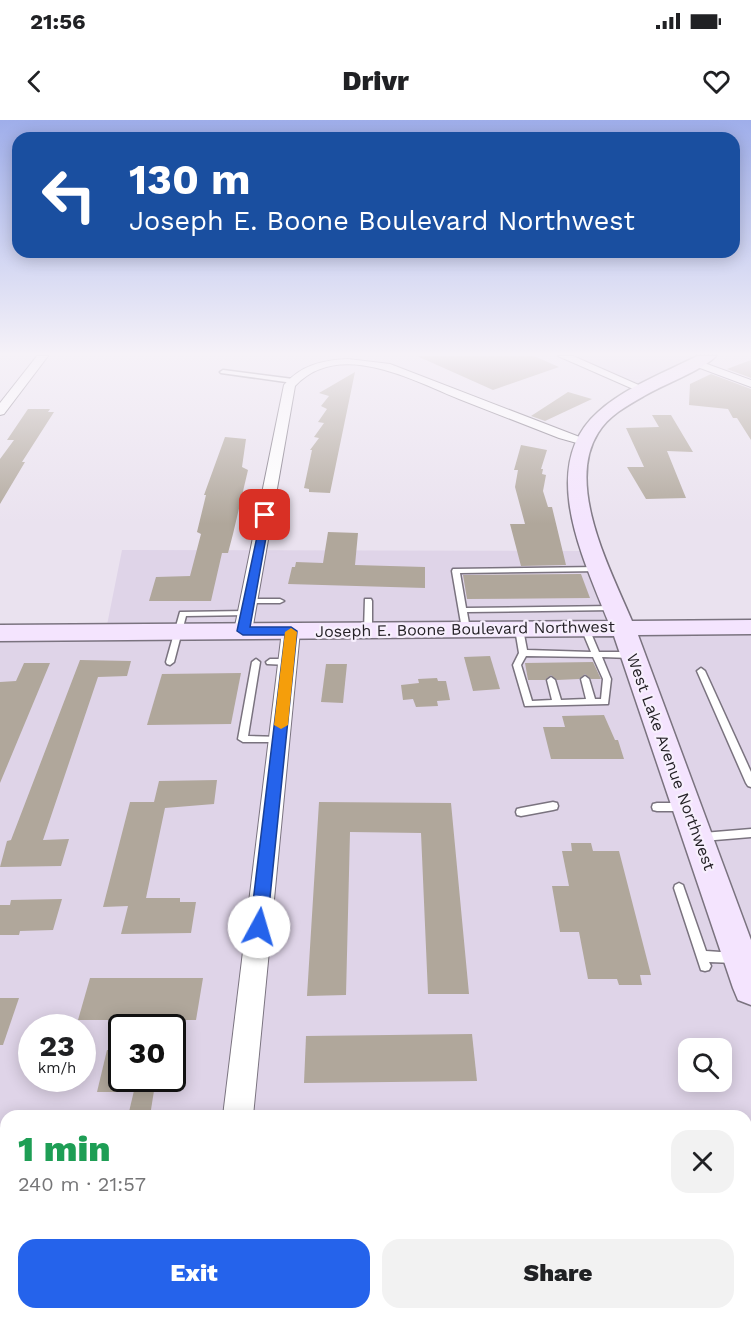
<!DOCTYPE html>
<meta charset="utf-8">
<style>
body{margin:0;font-family:"Work Sans",sans-serif;background:#f2f2f2;color:#202124;height:100vh;display:flex;flex-direction:column;font-size:22px;white-space:nowrap}
*{box-sizing:border-box;margin:0}
p{font-size:20px;color:#757577}
.icon{flex:none;width:33px;height:33px;fill:none;stroke:currentColor;stroke-width:2;stroke-linecap:round;stroke-linejoin:round}
.map{position:relative;flex:1;overflow:hidden}
.side{position:absolute;left:0px;top:990px;width:752px;height:210px;display:flex;flex-direction:column;background:#fff;border-radius:18px 18px 0 0;box-shadow:0 3px 15px #0003}
.side>*{flex:none}
.banner{position:absolute;left:12px;top:12px;width:728px;height:126px;border-radius:18px;box-shadow:0 3px 15px #0003;background:#1a4fa0;color:#fff;overflow:hidden}
.fabs{position:absolute;left:678px;top:918px;display:grid;gap:12px}
.fabs a{display:grid;place-items:center;width:54px;height:54px;border-radius:12px;background:#fff;box-shadow:0 3px 15px #0003;font-size:30px}
.speed{position:absolute;left:18px;top:894px;display:flex;gap:12px;font-size:30px;font-weight:700;text-align:center}
.speed>*{display:grid;place-content:center;width:78px;height:78px;border-radius:50%;background:#fff;box-shadow:0 3px 15px #0003;line-height:1}
.speed small{font-size:15px;font-weight:400}
.speed .limit{border:3px solid #111;border-radius:9px;background:#fff;color:#111}
.pin{position:absolute;display:grid;place-items:center;width:51px;height:51px;color:#fff;margin:-26px;border-radius:12px;box-shadow:0 3px 9px #0006}
.me{position:absolute;width:66px;margin:-33px;rotate:6deg;stroke-linejoin:round;filter:drop-shadow(0 0 4px #0008)}
.turn{display:flex;align-items:center;gap:21px;height:126px;padding:0 18px;font-size:27px}
.turn .icon{width:78px;height:78px;stroke-width:2.5}
.turn b{display:block;font-size:42px;line-height:51px}
.round{display:grid;place-items:center;flex:none;width:63px;height:63px;border-radius:18px;background:#f2f2f2}
.head{display:flex;align-items:center;justify-content:space-between;height:102px;padding:0 18px}
h1{font-size:36px;font-weight:800;line-height:45px;color:#1e9e55}
.action{display:flex;gap:12px;margin-top:auto;padding:12px 18px}
.action a{flex:1;height:69px;border-radius:18px;background:#2563eb;color:#fff;font-size:24px;font-weight:800;line-height:69px;text-align:center}
.action a+a{background:#f2f2f2;color:#202124}
.status{display:flex;justify-content:space-between;align-items:center;height:42px;padding:0 30px;background:#fff;direction:ltr}
.status svg{height:16px;fill:currentColor}
header{display:flex;justify-content:space-between;align-items:center;height:78px;padding:0 18px;background:#fff;font-size:27px;font-weight:800}
.map>svg:first-child{display:block}
.built{fill:#dfd4e8;fill-rule:evenodd}
.building{fill:#b0a79b}
.lines{fill:none;stroke-linecap:round;stroke-linejoin:round}
.lane-casing{stroke:#7a737f;stroke-width:3}
.street-casing{stroke:#7a737f;stroke-width:2}
.secondary-casing{stroke:#7a737f;stroke-width:3}
.lane{fill:#fff;fill-rule:evenodd}
.street{fill:#fff;fill-rule:evenodd}
.secondary{fill:#f4e4fe;fill-rule:evenodd}
.route{fill:#2563eb;stroke:#184099;stroke-width:1.5}
.slow{fill:#f59e0b}
.labels{text-anchor:middle;dominant-baseline:central;stroke-width:4.5;stroke-linejoin:round;paint-order:stroke}
.street-label{font-size:16px;fill:#242126;stroke:#f7effd}
</style>
<div class="status"><b>21:56</b><svg viewBox="0 0 49 12"><path d="M0 12V9h3v3zM5 12V6h3v6zM10 12V3h3v9zM15 12V0h3v12zM26 1h20v11H26zM47 4h2v5h-2z"/></svg></div>
<header><svg class="icon" aria-label="back" viewBox="0 0 24 24"><path d="M15 5l-7 7 7 7"/></svg>Drivr<svg class="icon" aria-label="heart" viewBox="0 0 24 24"><path d="M12 20l-8-8c-3-5 5-10 8-4 3-6 11-1 8 4z"/></svg></header>
<div class="map">
<svg width="751" height="1200" viewBox="0 0 751 1200">
<rect width="100%" height="100%" fill="#eae2ef"/>
<g class="built">
<polygon points="554,236 699,236 640,268"/>
<path d="M122,430L583,431L630,513H751V1200H0V521L104,520ZM32,908H82V958H32ZM122,908H172V958H122ZM688,928H722V962H688ZM6,996H746V1194H6Z"/>
</g>
<g class="building">
<polygon points="417,236 534,236 559,247 493,270"/>
<polygon points="751,240 751,258 727,249"/>
<polygon points="355,252 330,373 309,372 309,369 304,368 312,330 310,330 319,318 314,317 324,303 318,302 327,289 321,286 329,276 319,273"/>
<polygon points="711,254 751,269 751,320 737,298 733,298 728,289 689,285 690,264"/>
<polygon points="568,272 592,279 545,301 531,296"/>
<polygon points="28,289 50,289 48,292 54,292 22,342 25,342 0,384 0,339 14,320 7,320"/>
<polygon points="652,295 671,295 693,332 667,331 686,378 646,379 627,347 644,347 626,308 659,307"/>
<polygon points="225,317 246,319 242,347 248,350 233,414 228,433 222,433 211,481 149,481 156,457 190,456 201,414 197,412 206,375 204,375"/>
<polygon points="521,325 547,330 541,349 543,349 542,354 546,355 543,371 548,387 552,387 566,445 521,446 510,404 525,404 515,367 518,350 514,350"/>
<polygon points="328,412 358,413 355,445 425,447 425,468 288,464 292,447 295,447 296,442 323,443"/>
<polygon points="581,454 590,478 467,479 463,455"/>
<polygon points="490,536 500,569 473,571 464,537"/>
<polygon points="80,540 131,541 127,556 98,557 43,720 69,719 61,746 0,747 7,721 11,720"/>
<polygon points="593,542 601,559 591,559 585,554 579,559 557,560 551,555 545,560 528,560 525,543"/>
<polygon points="24,543 50,543 0,663 0,562 16,561"/>
<polygon points="326,544 347,544 343,583 321,582"/>
<polygon points="241,553 231,604 147,605 162,554"/>
<polygon points="437,558 438,561 446,561 450,580 437,581 438,586 416,587 413,579 403,580 401,565 419,563 418,559"/>
<polygon points="604,595 615,620 618,620 624,639 551,639 543,607 565,607 562,596"/>
<polygon points="217,660 214,684 165,688 146,778 180,778 180,782 196,782 191,813 121,814 128,786 103,787 130,682 154,682 159,661"/>
<polygon points="319,682 451,683 469,874 428,874 421,713 350,712 346,875 307,876"/>
<polygon points="571,723 591,723 593,731 619,731 651,855 640,855 642,865 619,865 617,859 588,859 579,812 560,812 552,766 569,766 562,731 572,731"/>
<polygon points="62,779 53,810 20,811 19,815 0,815 0,785 10,785 11,780"/>
<polygon points="90,858 203,858 196,900 78,900"/>
<polygon points="0,878 19,878 3,925 0,925"/>
<polygon points="472,914 477,961 304,963 306,916"/>
<polygon points="107,930 122,930 122,972 97,972"/>
<polygon points="137,958 156,958 150,996 128,996"/>
</g>
<g class="lines">
<defs>
<g id="lane">
<polygon points="223,250 293,259 296,261 293,263 221,253 220,252"/>
<polygon points="598,447 602,449 601,451 460,453 466,488 613,486 617,488 613,490 467,492 470,509 466,511 462,509 452,451 453,449"/>
<polygon points="246,479 280,479 284,481 280,483 249,483 245,481"/>
<polygon points="365,479 371,479 372,481 372,510 368,512 364,510"/>
<polygon points="246,491 250,493 249,495 186,496 174,542 170,545 167,544 166,542 180,492"/>
<path d="M582,506H588L599,532H631L635,535L631,538L602,537L611,559L608,584L525,586L513,545L519,533L515,509L516,507H519L523,509L527,530L591,532L581,508ZM526,536L593,537L603,559L601,579H595L589,559L585,556L581,559L586,579L561,580L555,560L551,557L547,560L552,580L532,581L521,545Z"/>
<polygon points="256,539 260,542 248,616 282,617 284,619 279,622 243,622 238,619 252,542"/>
<polygon points="270,539 288,539 292,542 288,545 267,544 266,542"/>
<polygon points="701,548 705,551 751,652 751,667 748,666 746,663 697,551"/>
<polygon points="553,682 557,683 558,686 557,689 553,690 521,696 517,695 516,692 517,689 521,688"/>
<polygon points="657,683 684,683 688,684 689,687 688,690 684,691 657,691 653,690 652,687 653,684"/>
<polygon points="751,709 751,717 703,721 699,720 698,717 699,714 703,713"/>
<polygon points="679,763 683,765 684,768 706,831 735,833 739,834 741,838 739,842 735,843 709,842 711,846 709,850 705,851 701,850 674,768 675,765"/>
</g>
<g id="street">
<polygon points="37,236 48,236 4,294 0,295 0,283"/>
<polygon points="558,236 573,236 650,270 640,272"/>
<path d="M348,239L390,244L590,321L584,325L559,318C526,305 492,292 459,279C412,260 339,219 295,266L252,511L243,516L237,515L234,511L284,265C301,245 323,240 348,239Z"/>
<polygon points="696,240 751,260 751,267 692,245 691,243"/>
<polygon points="291,506 300,511 253,996 223,996 282,511"/>
<rect x="199" y="1194" width="34" height="6"/>
</g>
<path id="secondary" d="M697,236H716C703,250 662,265 644,276C628,285 608,296 598,313C565,365 611,451 632,501L751,500V514L638,515L751,820V885L738,880L733,868L614,516L0,521V505L608,501C584,440 537,346 598,292C626,267 664,253 697,236Z"/>
</defs>
<use href="#lane" class="lane-casing"/>
<use href="#street" class="street-casing"/>
<use href="#secondary" class="secondary-casing"/>
<use href="#lane" class="lane"/>
<use href="#street" class="street"/>
<use href="#secondary" class="secondary"/>
</g>
<linearGradient id="sky" x2="0" y2="1"><stop stop-color="#9faeea"/><stop offset="0.58" stop-color="#f6f2f8"/><stop offset="1" stop-color="#f6f2f8" stop-opacity="0"/></linearGradient>
<rect width="751" height="404" fill="url(#sky)"/>
<polygon class="route" points="262,393 270,395 250,507 291,507 297,511 267,807 265,813 259,815 253,813 250,807 285,515 243,515 237,511"/>
<polygon class="slow" points="291,508 297,512 288,605 281,609 274,605 285,512"/>
<g class="labels">
<g class="street-label">
<text transform="translate(465 509) rotate(-1)">Joseph E. Boone Boulevard Northwest</text>
<text transform="translate(671 642) rotate(70)">West Lake Avenue Northwest</text>
</g>
</g>
</svg>
<div class="fabs">
<a><svg class="icon" aria-label="search" viewBox="0 0 24 24"><circle cx="10" cy="10" r="6"/><path d="M15 15l6 6"/></svg></a>
</div>
<div class="speed"><div>23<small>km/h</small></div><div class="limit">30</div></div>
<div class="pin" style="left:265px;top:395px;background:#d93025"><svg class="icon" aria-label="arrive" viewBox="0 0 24 24"><path d="M6 21V4h12l-3 4 3 4H6"/></svg></div>
<svg class="me" style="left:259px;top:807px" viewBox="-20 -20 40 40"><circle r="19" fill="#fff"/><path d="M0-13L10 11 0 6-10 11z" fill="#2563eb"/></svg>
<div class="banner">
<div class="turn"><svg class="icon" aria-label="left" viewBox="0 0 24 24"><path d="M17 20v-9H6M10 6l-5 5 5 5"/></svg><div><b>130 m</b>Joseph E. Boone Boulevard Northwest</div></div>
</div>
<section class="side">
<div class="head"><div><h1>1 min</h1><p>240 m · 21:57</p></div><a class="round"><svg class="icon" aria-label="close" viewBox="0 0 24 24"><path d="M6 6l12 12M18 6L6 18"/></svg></a></div>
<div class="action"><a>Exit</a><a>Share</a></div>
</section>
</div>
